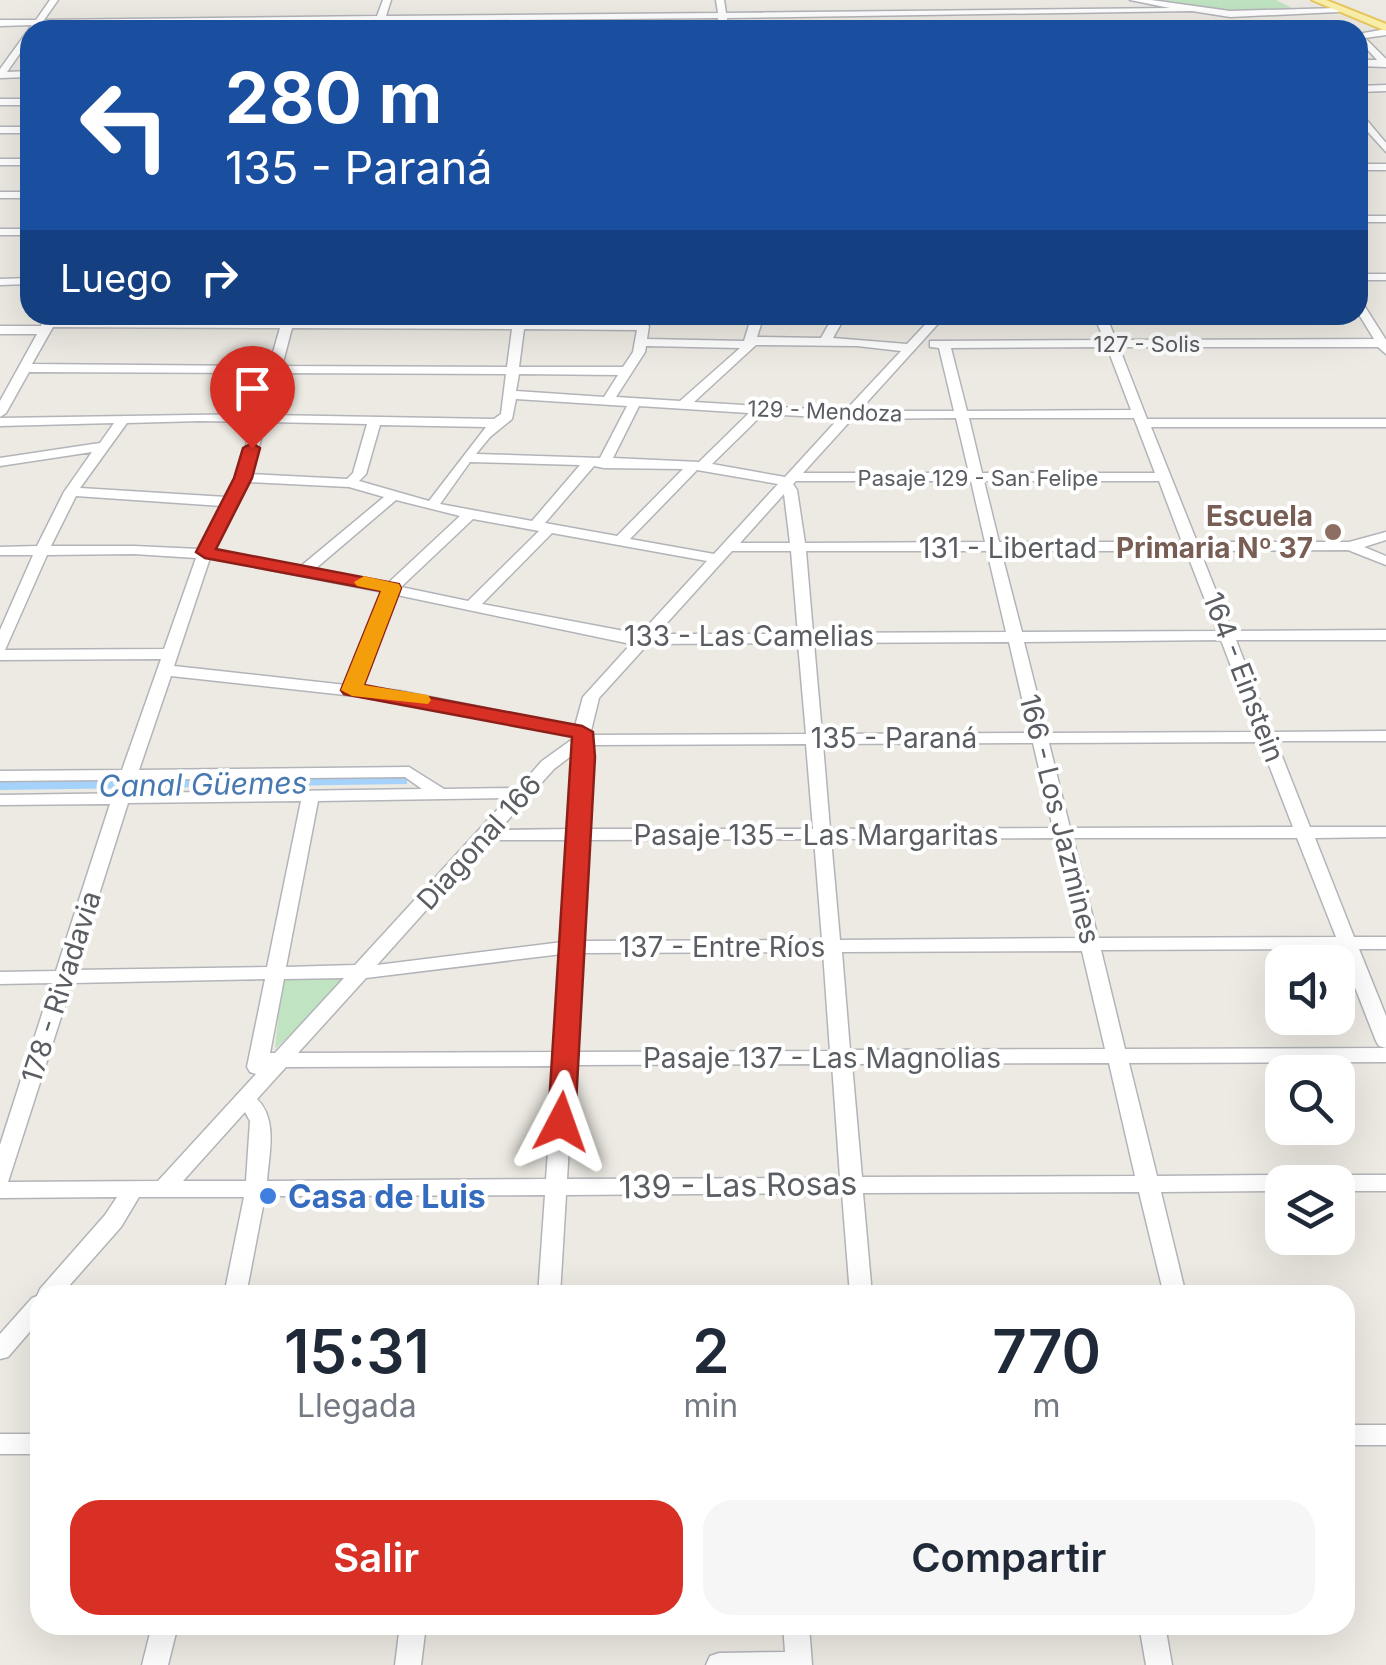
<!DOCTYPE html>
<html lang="es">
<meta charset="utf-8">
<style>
body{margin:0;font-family:Inter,sans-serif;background:#f6f6f7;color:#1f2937;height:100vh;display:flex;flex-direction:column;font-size:38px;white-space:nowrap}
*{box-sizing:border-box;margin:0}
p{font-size:32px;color:#747a83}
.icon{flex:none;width:55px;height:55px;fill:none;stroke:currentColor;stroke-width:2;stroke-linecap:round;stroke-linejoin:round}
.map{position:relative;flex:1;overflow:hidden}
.side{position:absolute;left:30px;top:1285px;width:1325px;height:350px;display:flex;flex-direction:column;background:#fff;border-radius:30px;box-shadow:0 10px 40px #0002}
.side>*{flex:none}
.guide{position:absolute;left:20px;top:20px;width:1348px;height:305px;border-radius:30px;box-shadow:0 10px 40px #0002;background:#1a4fa0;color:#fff;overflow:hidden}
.controls{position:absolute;left:1265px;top:945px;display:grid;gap:20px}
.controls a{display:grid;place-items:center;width:90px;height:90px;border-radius:20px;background:#fff;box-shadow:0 10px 40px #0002;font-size:50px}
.pin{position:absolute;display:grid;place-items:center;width:85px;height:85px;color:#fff;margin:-102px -42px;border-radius:50% 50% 50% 0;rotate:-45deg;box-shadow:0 0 10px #0007}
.pin .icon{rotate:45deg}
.me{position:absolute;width:110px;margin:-55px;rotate:4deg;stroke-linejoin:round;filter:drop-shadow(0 0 8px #0008)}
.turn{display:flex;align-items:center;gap:35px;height:210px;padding:0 40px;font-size:45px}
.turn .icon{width:130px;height:130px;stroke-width:2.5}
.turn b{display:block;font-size:70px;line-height:85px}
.then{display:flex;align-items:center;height:95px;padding:0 40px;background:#0003;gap:20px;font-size:38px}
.eta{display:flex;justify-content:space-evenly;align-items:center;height:170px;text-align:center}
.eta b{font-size:60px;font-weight:600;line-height:70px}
.button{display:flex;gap:20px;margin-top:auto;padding:20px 40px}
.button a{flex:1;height:115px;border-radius:30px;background:#d93025;color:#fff;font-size:40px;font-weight:600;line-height:115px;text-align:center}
.button a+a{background:#f6f6f7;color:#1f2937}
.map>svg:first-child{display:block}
.green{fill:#c0e3c1}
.water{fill:#a5d2fa}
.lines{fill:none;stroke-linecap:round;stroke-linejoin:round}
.minor-casing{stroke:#b3b4b9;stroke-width:3}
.major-casing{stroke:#e9c75f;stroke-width:4}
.minor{fill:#fff;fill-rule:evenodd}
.major{fill:#faf0a9;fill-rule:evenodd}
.route{fill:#d93025;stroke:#8d1f18;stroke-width:2.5}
.slow{fill:#f59e0b}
.education-dot{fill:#8d6e63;stroke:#fff;stroke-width:4}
.shop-dot{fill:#3f7fe0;stroke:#fff;stroke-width:4}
.labels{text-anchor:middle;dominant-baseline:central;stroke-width:8;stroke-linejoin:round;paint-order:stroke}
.far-street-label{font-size:22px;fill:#5a5d62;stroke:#fff}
.education-label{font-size:28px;font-weight:bold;fill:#785e54;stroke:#fff;text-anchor:end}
.street-label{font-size:28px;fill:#5a5d62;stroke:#fff}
.water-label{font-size:30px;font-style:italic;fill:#4678b2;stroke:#fff}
.near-street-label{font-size:32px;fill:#5a5d62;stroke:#fff}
.near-shop-label{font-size:32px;font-weight:bold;fill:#366cbe;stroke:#fff;text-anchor:start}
</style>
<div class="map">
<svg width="1386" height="1665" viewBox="0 0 1386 1665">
<rect width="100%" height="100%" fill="#eceae2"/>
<g class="green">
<polygon points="1141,0 1276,0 1300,12 1217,11"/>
<polygon points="351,977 275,1049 282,980"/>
</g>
<polygon class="water" points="346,775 407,777 407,784 0,790 0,782"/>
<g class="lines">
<defs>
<g id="minor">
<polygon points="50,0 58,0 44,20 377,16 383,0 391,0 386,16 718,13 716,0 724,0 726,13 1170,8 1130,0 1151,0 1230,11 1338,8 1342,10 1338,12 1230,17 1192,11 727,18 728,30 720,30 718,18 384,21 381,30 373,30 376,21 41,25 37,30 30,30 30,39 7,72 30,71 30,77 0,78 0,69 32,25 0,26 0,20 36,20"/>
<polygon points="1386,29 1386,35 1365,38 1386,59 1386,67 1358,66 1358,60 1377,60 1358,39 1358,34"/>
<polygon points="1386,85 1386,91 1358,92 1358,86"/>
<rect x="0" y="99" width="30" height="6"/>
<polygon points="1359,118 1365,118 1386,143 1386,152 1359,122"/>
<rect x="0" y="127" width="30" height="6"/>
<rect x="0" y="159" width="30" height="6"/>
<rect x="1358" y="164" width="28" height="6"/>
<rect x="0" y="192" width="30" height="6"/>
<rect x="1358" y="216" width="28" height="6"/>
<rect x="0" y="229" width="30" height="6"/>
<rect x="1358" y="274" width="28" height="6"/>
<polygon points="30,278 30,284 0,285 0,279"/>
<path d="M1358,301L1362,302L1386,340V354L1378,347H1119L1147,419H1386V427H1151L1197,542H1349L1386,532V540L1364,547L1386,556V565L1348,550L1200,551L1232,631L1386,630V640H1236L1272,732L1386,731V741H1276L1310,827H1386V837L1315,838L1354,937H1386V949H1359L1386,1016V1048L1379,1046L1376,1041L1340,949L1101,950L1125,1049L1386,1048V1062L1129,1063L1157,1176L1282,1175L1290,1177L1292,1182H1282V1191L1161,1192L1186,1295H1164L1139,1192L863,1193L872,1295H850L842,1193L566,1195L560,1295H538L545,1195L265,1196L246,1295H224L244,1197H139L121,1227L61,1295H40V1320L8,1357L0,1359V1334L32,1298L37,1296L40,1289L105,1215L117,1197L0,1198V1145L52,983L0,984V972L56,971L110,804L0,805V795L422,789L405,777L0,781V771L122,770L161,659L0,660V630L33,555H0V547L37,546L64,492L92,452L0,466V458L100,443L114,423L0,426V418L255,414L267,373L29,372L6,413L0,417V401L37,334H0V326H41L47,315H59L56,319L282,321L284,315H296L294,321L513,322L514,315H526L525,322H643L649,326L647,339L744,341L752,315H764L757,337L821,338L834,315H846L833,338L907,344L934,315H946L859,411H954L939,348L930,347V341L1104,340L1094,315H1106L1116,340L1374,339L1358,313ZM53,327L280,328L269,366L32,364ZM292,328L512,329L507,367L282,366ZM524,329L637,330L633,352L623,367H519ZM756,345L857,346L901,351L845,411L694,402ZM646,346L740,348L680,401L616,397L645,352ZM1107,347L1131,410L967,411L951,348ZM279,373L506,374L501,414L494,419L268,415ZM519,374L618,375L604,397L516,391ZM516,399L627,406L600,458L476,454L490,437L512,419ZM639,406L749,413L699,462L613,458ZM763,414L839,418L785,477L712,464ZM956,418L969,473H803L852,419ZM969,418H1134L1155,473H982ZM201,421L253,422L236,478L226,497L80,488L127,423ZM266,422L367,424L353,473L347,479L251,474ZM380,425L486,427L429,501L359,481L366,474ZM470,462L580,465L532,521L440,504ZM594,466L604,468L683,469L617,536L545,523ZM697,470L778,484L714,554L630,539ZM796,481H971L985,542L805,543L797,490L793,484ZM984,481H1159L1182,542H999ZM248,482L349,487L384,497L301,566L213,550ZM784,494L790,543H740ZM76,496L222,506L199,549L134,546H51ZM396,500L460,516L387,584L315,569ZM473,519L539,531L468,601L401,587ZM552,533L707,561L640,634L482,604ZM732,551H791L798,634H657ZM806,551H987L1006,632L813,633ZM1001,551H1186L1217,631L1022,632ZM134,554L196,558L164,649L5,650L47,555ZM210,558L383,592L346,685L174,666ZM397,595L631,644L583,697L575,726L400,691L361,687ZM1221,640L1256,732L1047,733L1024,642ZM1009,642L1030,733L822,734L814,643ZM798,643L806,734L590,735L599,698L648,644ZM171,676L400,701L574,735V738L542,761L518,788L444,789L409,767L139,770ZM1260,742L1293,827L1070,828L1049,743ZM1033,743L1053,828L830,829L823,744ZM806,744L813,829H588L591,745ZM575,753L571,829L499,830L554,769ZM508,798L355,965L286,967L318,801ZM301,801L267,967L75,970L128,803ZM1055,838L1079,938L840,940L831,839ZM1073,838H1297L1336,937L1098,938ZM814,839L822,940L581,941L587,840ZM489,840H570L563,942L377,965ZM1082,951L1105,1049L850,1050L842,952ZM823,952L830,1051L575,1052L581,953ZM562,954L555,1052L298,1053L366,978ZM344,978L275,1053H270L284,979ZM265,979L247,1067L250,1072L256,1074L158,1181L8,1182L72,983ZM1109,1063L1135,1176L862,1177L852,1064ZM832,1064L840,1178L567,1179L574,1065ZM554,1066L546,1179L267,1181C269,1154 278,1119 257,1099L286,1067ZM245,1112L250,1121L246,1181H183Z"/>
<polygon points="1338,1175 1386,1175 1386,1191 1338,1191 1338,1182 1328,1182 1330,1177"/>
<rect x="1345" y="1425" width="41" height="20"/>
<rect x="0" y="1434" width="40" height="20"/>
<polygon points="152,1625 178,1625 168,1665 142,1665"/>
<polygon points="400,1625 426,1625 421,1665 395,1665"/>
<polygon points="783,1625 809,1625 812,1665 706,1665 710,1656 719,1653 785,1652"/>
<polygon points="1139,1625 1165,1625 1172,1665 1146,1665"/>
</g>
<polygon id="major" points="1312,0 1326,0 1386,24 1386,31"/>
</defs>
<use href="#minor" class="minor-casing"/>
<use href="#major" class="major-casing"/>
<use href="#minor" class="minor"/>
<use href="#major" class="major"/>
</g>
<polygon class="route" points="252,443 260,448 252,478 216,549 399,584 401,588 364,685 582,726 593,732 595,757 575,1122 571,1129 552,1129 548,1122 572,737 344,694 341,690 381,591 205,558 196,552 234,478 243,448"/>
<polygon class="slow" points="364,576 399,584 401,588 364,685 428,695 431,700 428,704 352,696 341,690 381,591 357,586 354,582"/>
<circle class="education-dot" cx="1333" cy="532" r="10"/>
<circle class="shop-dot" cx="268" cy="1196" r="10"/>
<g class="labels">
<g class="far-street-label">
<text x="1147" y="344">127 - Solis</text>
<text transform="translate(825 411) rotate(2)">129 - Mendoza</text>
<text x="978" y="478">Pasaje 129 - San Felipe</text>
</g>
<g class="education-label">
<text x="1313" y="516">Escuela<tspan x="1313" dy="32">Primaria Nº 37</tspan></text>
</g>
<g class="street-label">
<text x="1008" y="548">131 - Libertad</text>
<text x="749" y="636">133 - Las Camelias</text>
<text transform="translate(1244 677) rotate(69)">164 - Einstein</text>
<text x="894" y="738">135 - Paraná</text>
<text transform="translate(1060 819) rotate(76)">166 - Los Jazmines</text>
<text x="816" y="835">Pasaje 135 - Las Margaritas</text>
<text transform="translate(479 842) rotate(-48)">Diagonal 166</text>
<text x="722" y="947">137 - Entre Ríos</text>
<text transform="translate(61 987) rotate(-72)">178 - Rivadavia</text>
<text x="822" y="1058">Pasaje 137 - Las Magnolias</text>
</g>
<g class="water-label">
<text transform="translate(203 784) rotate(-1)">Canal Güemes</text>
</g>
<g class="near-street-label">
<text transform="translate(738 1185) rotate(-1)">139 - Las Rosas</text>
</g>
<g class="near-shop-label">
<text x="288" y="1196">Casa de Luis</text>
</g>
</g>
</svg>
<div class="controls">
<a><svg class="icon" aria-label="sound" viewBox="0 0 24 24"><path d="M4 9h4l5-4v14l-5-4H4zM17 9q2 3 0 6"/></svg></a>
<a><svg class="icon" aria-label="search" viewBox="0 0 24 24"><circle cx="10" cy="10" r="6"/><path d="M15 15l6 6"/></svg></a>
<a><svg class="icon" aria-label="layers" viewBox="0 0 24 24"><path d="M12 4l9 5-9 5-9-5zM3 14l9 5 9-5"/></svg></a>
</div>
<div class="pin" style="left:252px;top:448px;background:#d93025"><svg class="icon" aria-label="arrive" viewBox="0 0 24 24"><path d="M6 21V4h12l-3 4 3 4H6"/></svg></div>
<svg class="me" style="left:561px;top:1122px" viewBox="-20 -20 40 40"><path d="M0-17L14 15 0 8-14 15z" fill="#d93025" stroke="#fff" stroke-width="4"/></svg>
<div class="guide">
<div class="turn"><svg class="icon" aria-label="left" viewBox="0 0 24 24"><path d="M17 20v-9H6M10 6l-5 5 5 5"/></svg><div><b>280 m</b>135 - Paraná</div></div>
<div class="then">Luego<svg class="icon" aria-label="right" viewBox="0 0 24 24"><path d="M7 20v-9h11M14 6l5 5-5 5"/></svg></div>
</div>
<section class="side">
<div class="eta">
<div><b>15:31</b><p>Llegada</p></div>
<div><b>2</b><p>min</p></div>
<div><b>770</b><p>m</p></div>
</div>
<div class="button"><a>Salir</a><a>Compartir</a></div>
</section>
</div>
